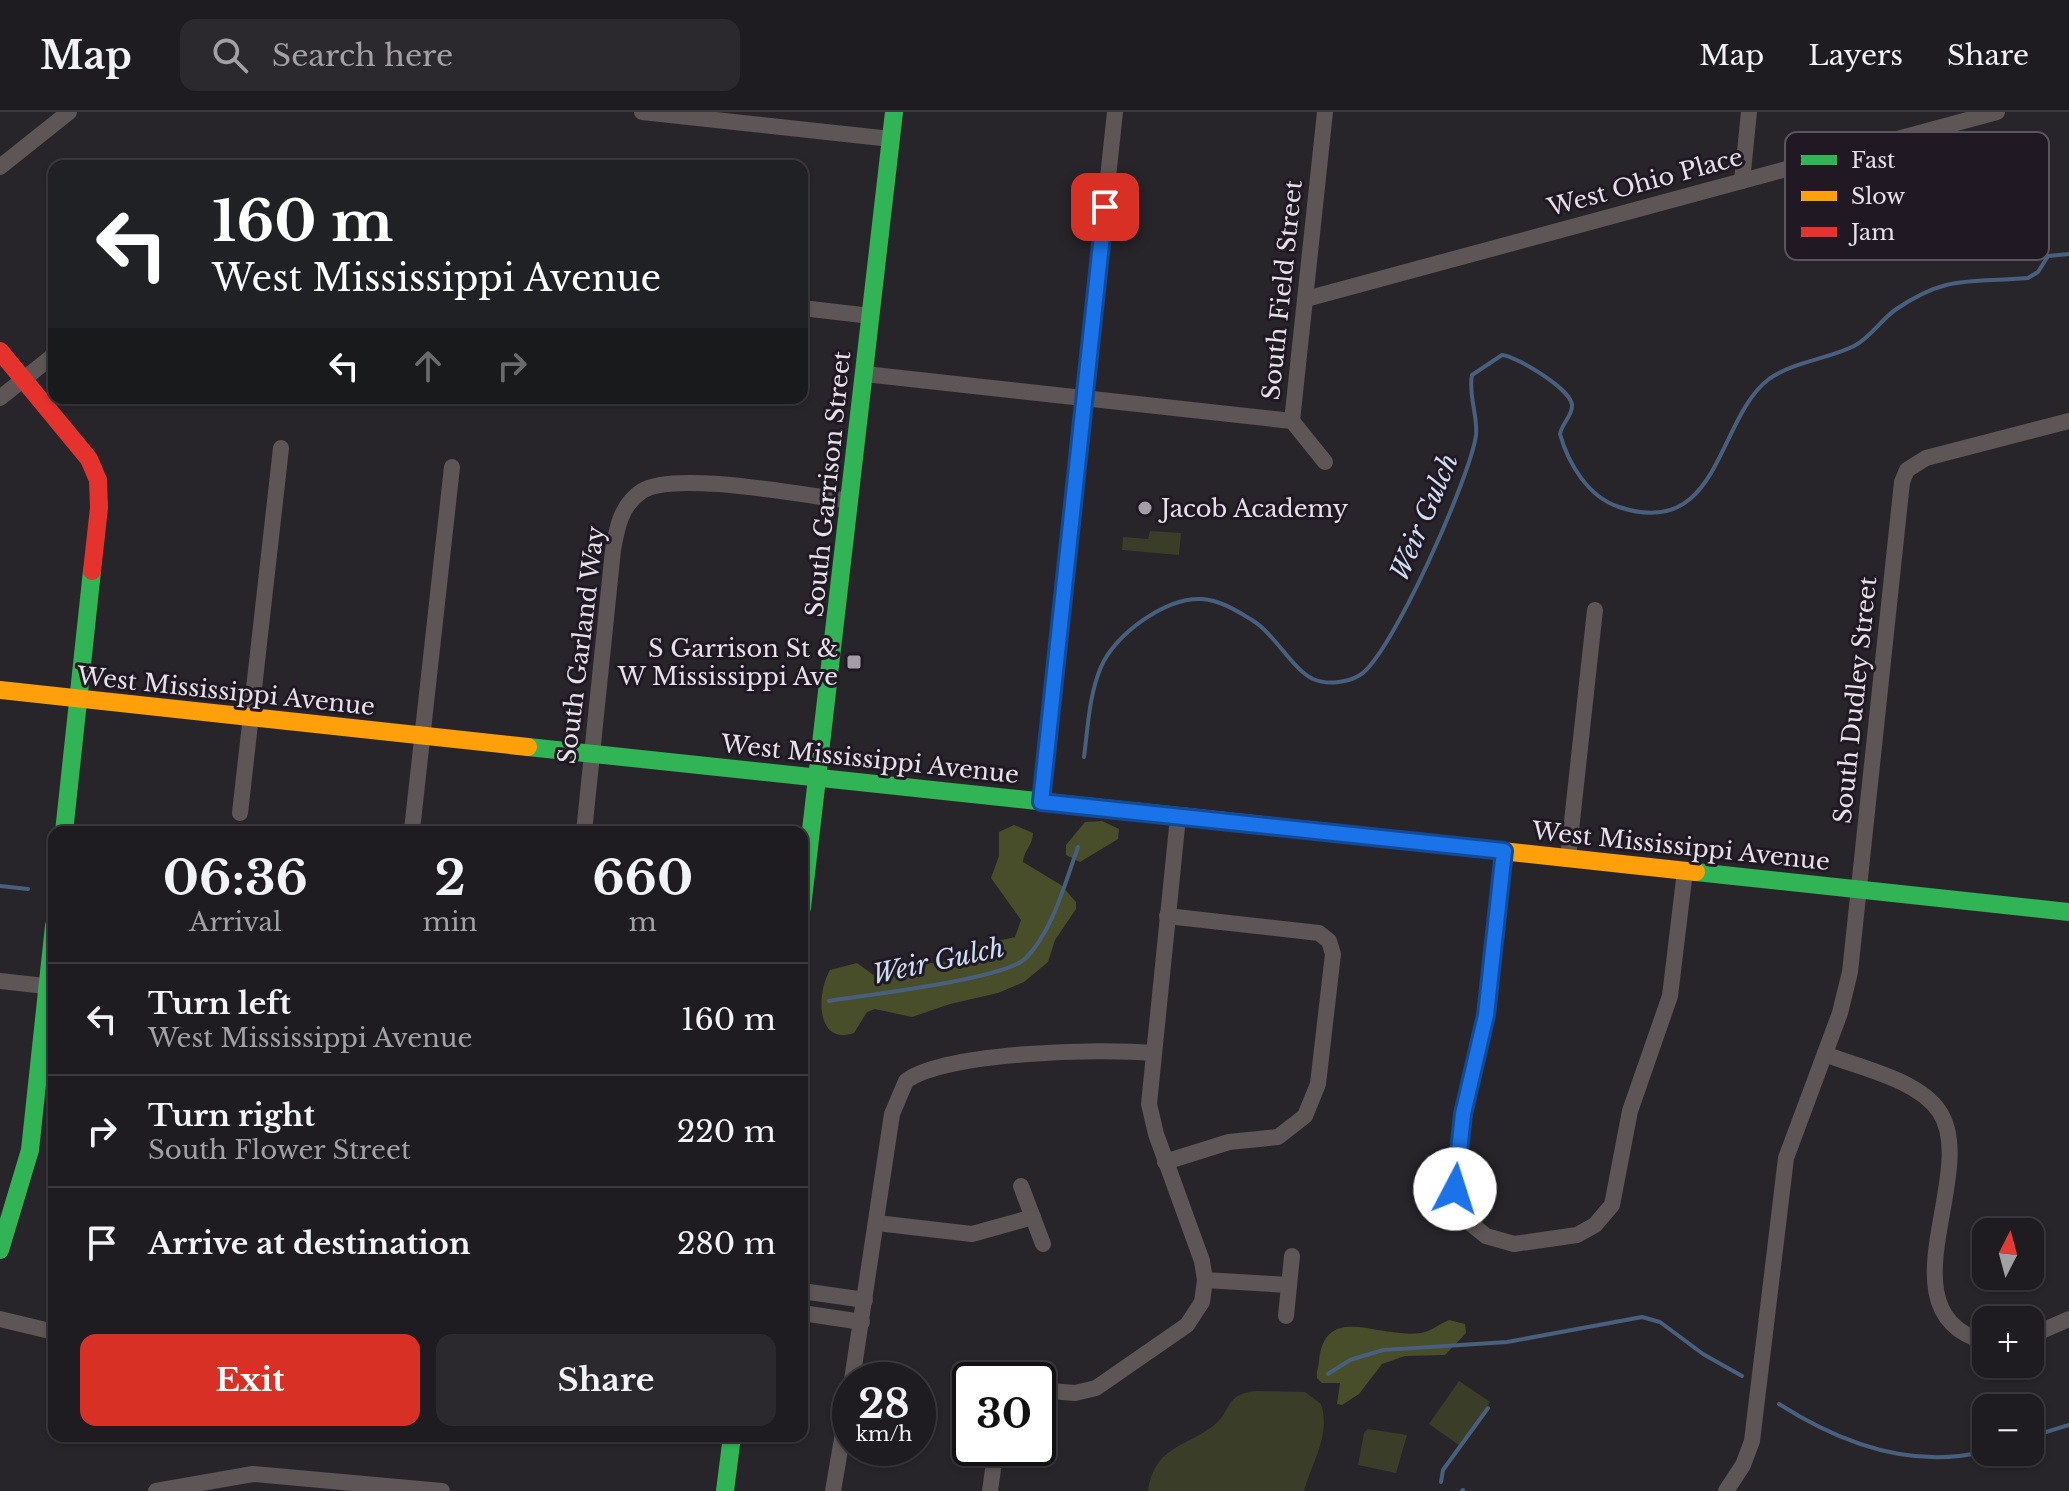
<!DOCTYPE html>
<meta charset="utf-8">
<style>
body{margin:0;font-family:"Libre Baskerville",serif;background:#2b292d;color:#f1f3f6;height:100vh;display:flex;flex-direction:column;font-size:30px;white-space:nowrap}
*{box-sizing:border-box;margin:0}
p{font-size:26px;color:#a1a1a5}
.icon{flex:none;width:44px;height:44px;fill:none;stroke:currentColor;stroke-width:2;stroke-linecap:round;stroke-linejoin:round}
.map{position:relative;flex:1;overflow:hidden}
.side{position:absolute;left:48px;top:714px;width:760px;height:616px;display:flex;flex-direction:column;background:#1e1c20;border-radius:16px;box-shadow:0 2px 6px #0004,0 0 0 2px #3c3a3e}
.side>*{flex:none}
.guide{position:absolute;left:48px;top:48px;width:760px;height:244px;border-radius:16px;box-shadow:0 2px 6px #0004,0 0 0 2px #3c3a3e;background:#202124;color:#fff;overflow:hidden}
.needle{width:52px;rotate:6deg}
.tools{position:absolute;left:1972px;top:1106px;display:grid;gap:16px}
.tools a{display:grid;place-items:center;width:72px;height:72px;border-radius:16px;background:#1e1c20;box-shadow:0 2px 6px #0004,0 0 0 2px #3c3a3e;font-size:40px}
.speed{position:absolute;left:832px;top:1250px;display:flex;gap:16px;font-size:40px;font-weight:700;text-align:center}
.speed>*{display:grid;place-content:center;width:104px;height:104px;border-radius:50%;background:#1e1c20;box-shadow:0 2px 6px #0004,0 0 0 2px #3c3a3e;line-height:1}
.speed small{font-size:20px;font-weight:400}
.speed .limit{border:4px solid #111;border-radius:12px;background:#fff;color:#111}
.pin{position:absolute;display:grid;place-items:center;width:68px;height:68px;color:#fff;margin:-34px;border-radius:16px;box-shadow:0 4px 12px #0006}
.me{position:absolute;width:88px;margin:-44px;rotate:5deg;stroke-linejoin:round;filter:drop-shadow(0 0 6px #0008)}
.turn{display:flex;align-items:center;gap:28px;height:168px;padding:0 32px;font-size:36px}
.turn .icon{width:104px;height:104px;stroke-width:2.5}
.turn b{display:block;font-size:56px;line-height:68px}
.lanes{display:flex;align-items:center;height:76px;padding:0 32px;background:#0003;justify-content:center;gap:40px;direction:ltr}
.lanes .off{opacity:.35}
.eta{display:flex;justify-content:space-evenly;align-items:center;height:136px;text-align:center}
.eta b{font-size:48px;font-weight:800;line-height:56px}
.primary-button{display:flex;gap:16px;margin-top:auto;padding:16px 32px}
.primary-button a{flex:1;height:92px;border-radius:16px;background:#d93025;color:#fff;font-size:32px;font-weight:800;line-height:92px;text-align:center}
.primary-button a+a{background:#2b292d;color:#f1f3f6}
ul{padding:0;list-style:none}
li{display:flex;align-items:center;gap:24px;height:112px;padding:0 32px;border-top:2px solid #3c3a3e}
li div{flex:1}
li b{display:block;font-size:30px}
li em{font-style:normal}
header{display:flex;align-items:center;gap:48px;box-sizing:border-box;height:112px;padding:0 40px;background:#1e1c20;border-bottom:2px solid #3c3a3e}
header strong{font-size:38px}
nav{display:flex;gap:44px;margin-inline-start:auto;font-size:28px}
.search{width:560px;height:72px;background:#2b292d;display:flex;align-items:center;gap:20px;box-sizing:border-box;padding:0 28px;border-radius:16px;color:#a1a1a5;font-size:30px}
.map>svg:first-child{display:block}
.green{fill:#3a3d28}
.forest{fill:#484d2a}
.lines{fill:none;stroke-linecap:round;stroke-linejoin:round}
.stream{stroke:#485f7e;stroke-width:4}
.street{stroke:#5d5556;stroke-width:16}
.fast{stroke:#30b455;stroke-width:18}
.slow{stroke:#ff9f0a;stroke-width:18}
.jam{stroke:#e5322d;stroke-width:18}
.route-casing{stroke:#114b97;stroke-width:20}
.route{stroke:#1a73e8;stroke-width:14}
.poi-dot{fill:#a49fa6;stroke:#201924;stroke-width:3}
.labels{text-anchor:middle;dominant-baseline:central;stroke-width:6;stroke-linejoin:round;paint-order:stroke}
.street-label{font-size:24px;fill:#e6e1e9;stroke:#201924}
.poi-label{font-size:24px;fill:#e6e1e9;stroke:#201924;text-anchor:start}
.water-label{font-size:26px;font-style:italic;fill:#cddef5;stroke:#201924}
.key{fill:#201924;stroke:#5b555f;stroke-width:2}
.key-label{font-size:22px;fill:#e6e1e9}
</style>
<header>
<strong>Map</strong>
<div class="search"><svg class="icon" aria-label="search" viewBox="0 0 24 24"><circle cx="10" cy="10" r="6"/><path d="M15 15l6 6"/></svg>Search here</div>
<nav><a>Map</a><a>Layers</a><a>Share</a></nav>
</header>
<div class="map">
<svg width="2069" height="1379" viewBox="0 0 2069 1379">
<rect width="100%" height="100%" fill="#28252a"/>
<g class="green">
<polygon points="1150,419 1181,421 1179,443 1122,438 1123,425 1148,427"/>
<polygon points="1459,1269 1490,1290 1459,1333 1429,1312"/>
<path d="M1255,1279L1305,1280L1321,1292C1331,1323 1312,1350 1304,1379H1148C1155,1334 1184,1336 1213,1314C1233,1299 1223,1283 1255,1279Z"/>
<polygon points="1368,1317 1407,1323 1396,1361 1358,1353 1364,1321"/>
</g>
<g class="forest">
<polygon points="1102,709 1119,717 1118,727 1080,750 1066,743 1066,733 1085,710"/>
<path d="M1014,713L1033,721C1033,733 1023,740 1023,750L1061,773L1076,790V797L1055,828L1048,850L1024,870L998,881L950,892L912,905L875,897L867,900L854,921C816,934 816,882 830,858L857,851L875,864H882L888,858L913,849L940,852L976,834L1015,825L1021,808L991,766L999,744V720Z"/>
<path d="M1449,1208L1465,1212L1466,1221L1445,1243L1405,1244L1382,1252L1359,1282L1342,1293L1337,1292L1340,1271H1322L1317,1266C1316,1258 1319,1255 1319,1248C1326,1190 1378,1227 1421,1221C1432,1219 1439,1212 1449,1208Z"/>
</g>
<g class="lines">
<g class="stream">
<path d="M1084,645C1088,615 1089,583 1101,555C1115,522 1166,485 1202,487C1220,488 1237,499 1252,508C1275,522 1292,557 1313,567C1327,573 1347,571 1360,563C1392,543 1471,363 1476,323C1478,303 1468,283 1472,263L1502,243C1516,244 1571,277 1572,293C1573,303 1562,311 1560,322C1568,351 1588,385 1619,395C1721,429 1716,307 1769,267C1793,250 1828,247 1854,234C1870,226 1881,208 1895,198C1947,162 1970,171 2028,166L2038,160L2048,144L2069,142"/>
<polyline points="0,774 28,777"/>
<path d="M829,889C865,883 1006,867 1026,846C1053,818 1065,771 1078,735"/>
<polyline points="1328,1262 1350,1248 1383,1238 1507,1230 1642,1205 1660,1210 1703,1242 1742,1264"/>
<path d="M1779,1292C1840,1331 1912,1358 1986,1339"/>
<polyline points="2030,1325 2069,1313"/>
<polyline points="1441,1370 1443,1358 1488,1296"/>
<polyline points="1462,1379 1463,1378"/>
</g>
<g class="street">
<polyline points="642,0 891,27"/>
<polyline points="0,55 69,0"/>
<polyline points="1742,69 1749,0"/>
<polyline points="1306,187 1997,0"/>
<polyline points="802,196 871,204"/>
<polyline points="865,262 1292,309"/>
<polyline points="0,286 54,243"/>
<polyline points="1325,350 1292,309 1325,0"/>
<polyline points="1041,690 1115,0"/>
<polyline points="240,701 281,336"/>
<polyline points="412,718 452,355"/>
<path d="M584,720L613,438C617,415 621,393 642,379C675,358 807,384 850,389"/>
<polyline points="1504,739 1486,903 1463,1002 1455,1077 1460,1097 1470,1111 1486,1124 1514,1132 1577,1123 1595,1113 1612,1093 1630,999 1670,884 1685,759"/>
<polyline points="1568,746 1595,498"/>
<polyline points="0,869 54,875"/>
<path d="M1825,942C1860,956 1917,967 1939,999C1981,1060 1878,1201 1986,1230"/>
<polyline points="1165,1050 1229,1030 1278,1025 1305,1004 1318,972 1333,842 1329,829 1319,821 1167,804"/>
<polyline points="1021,1074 1043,1132"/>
<polyline points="877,1111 972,1122 1033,1105"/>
<polyline points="1205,1168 1289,1173"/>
<polyline points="802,1179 865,1188"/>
<polyline points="802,1201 862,1210"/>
<polyline points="1286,1204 1292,1144"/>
<polyline points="0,1207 54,1220"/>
<polyline points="2030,1224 2069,1207"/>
<path d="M852,1268L892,1002L906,969C944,940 1102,936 1152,941"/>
<polyline points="1038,1278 1075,1281 1096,1276 1187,1213 1202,1190 1205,1168 1202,1149 1156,1022 1149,992 1178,705"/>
<polyline points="156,1379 253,1362 442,1379"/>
<polyline points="833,1379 850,1280"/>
<polyline points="990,1379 996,1336"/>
<polyline points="1726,1379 1743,1353 1752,1329 1786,1046 1840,901 1850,860 1902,370 1907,358 1926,346 2069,309"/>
</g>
<g class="fast">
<polyline points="528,635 1179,704"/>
<polyline points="64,720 92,459"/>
<polyline points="1696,760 2069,800"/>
<polyline points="802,796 894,0"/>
<polyline points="0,1138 30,1038 54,814"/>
<polyline points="725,1379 732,1324"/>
</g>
<g class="slow">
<polyline points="0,578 528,635"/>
<polyline points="1179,704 1696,760"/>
</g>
<polyline class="jam" points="0,239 89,347 98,368 99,396 92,459"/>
</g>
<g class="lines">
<defs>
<polyline id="route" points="1105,95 1041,690 1504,739 1486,903 1463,1002 1455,1077"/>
</defs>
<use href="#route" class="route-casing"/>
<use href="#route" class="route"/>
</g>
<g class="poi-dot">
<circle cx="1145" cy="396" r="8"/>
<rect x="846" y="542" width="16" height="16" rx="4"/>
</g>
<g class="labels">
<g class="street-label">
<text transform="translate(1645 70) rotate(-15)">West Ohio Place</text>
<text transform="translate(1282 178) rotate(-84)">South Field Street</text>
<text transform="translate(828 372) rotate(-84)">South Garrison Street</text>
<text transform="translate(581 533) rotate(-83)">South Garland Way</text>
<text transform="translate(226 579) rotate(6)">West Mississippi Avenue</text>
<text transform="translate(1855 588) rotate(-84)">South Dudley Street</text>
<text transform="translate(870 647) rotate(6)">West Mississippi Avenue</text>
<text transform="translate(1681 734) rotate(6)">West Mississippi Avenue</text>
</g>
<g class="poi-label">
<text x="1161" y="396">Jacob Academy</text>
<text x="838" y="536" text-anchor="end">S Garrison St &amp;<tspan x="838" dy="28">W Mississippi Ave</tspan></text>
</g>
<g class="water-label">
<text transform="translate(1424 405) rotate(-67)">Weir Gulch</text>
<text transform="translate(938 849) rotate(-12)">Weir Gulch</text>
</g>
</g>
<rect x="1785" y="20" width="264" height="128" rx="12" class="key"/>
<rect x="1801" y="43" width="36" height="10" fill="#30b455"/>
<rect x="1801" y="79" width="36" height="10" fill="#ff9f0a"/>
<rect x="1801" y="115" width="36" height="10" fill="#e5322d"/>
<g class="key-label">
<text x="1851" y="56">Fast</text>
<text x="1851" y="92">Slow</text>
<text x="1851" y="128">Jam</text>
</g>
</svg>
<div class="tools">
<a><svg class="needle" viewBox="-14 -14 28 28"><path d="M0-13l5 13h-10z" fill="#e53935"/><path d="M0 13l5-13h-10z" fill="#a1a1a5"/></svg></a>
<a>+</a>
<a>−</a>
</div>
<div class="speed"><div>28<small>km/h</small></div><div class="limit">30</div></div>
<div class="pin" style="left:1105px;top:95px;background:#d93025"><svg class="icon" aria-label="arrive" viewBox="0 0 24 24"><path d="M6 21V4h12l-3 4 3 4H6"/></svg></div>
<svg class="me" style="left:1455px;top:1077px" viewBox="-20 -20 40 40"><circle r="19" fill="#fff"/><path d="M0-13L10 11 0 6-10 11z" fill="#1a73e8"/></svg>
<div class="guide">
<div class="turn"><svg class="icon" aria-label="left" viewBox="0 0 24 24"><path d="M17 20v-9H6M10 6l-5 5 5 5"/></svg><div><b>160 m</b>West Mississippi Avenue</div></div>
<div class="lanes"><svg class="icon" aria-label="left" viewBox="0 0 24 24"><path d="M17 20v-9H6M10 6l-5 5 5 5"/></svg><svg class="icon off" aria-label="ahead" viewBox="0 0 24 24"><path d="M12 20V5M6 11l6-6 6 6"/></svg><svg class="icon off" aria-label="right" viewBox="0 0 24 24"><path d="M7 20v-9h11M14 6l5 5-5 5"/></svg></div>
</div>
<section class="side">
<div class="eta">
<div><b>06:36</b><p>Arrival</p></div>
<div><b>2</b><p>min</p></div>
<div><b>660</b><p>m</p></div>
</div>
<ul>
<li><svg class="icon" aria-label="left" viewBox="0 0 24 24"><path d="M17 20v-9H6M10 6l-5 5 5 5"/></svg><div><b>Turn left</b><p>West Mississippi Avenue</p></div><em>160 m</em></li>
<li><svg class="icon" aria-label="right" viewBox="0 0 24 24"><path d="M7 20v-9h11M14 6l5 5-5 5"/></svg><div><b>Turn right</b><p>South Flower Street</p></div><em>220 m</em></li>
<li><svg class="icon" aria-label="arrive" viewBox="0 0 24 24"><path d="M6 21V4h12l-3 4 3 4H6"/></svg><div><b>Arrive at destination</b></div><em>280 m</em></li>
</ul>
<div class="primary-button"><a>Exit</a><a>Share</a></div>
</section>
</div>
